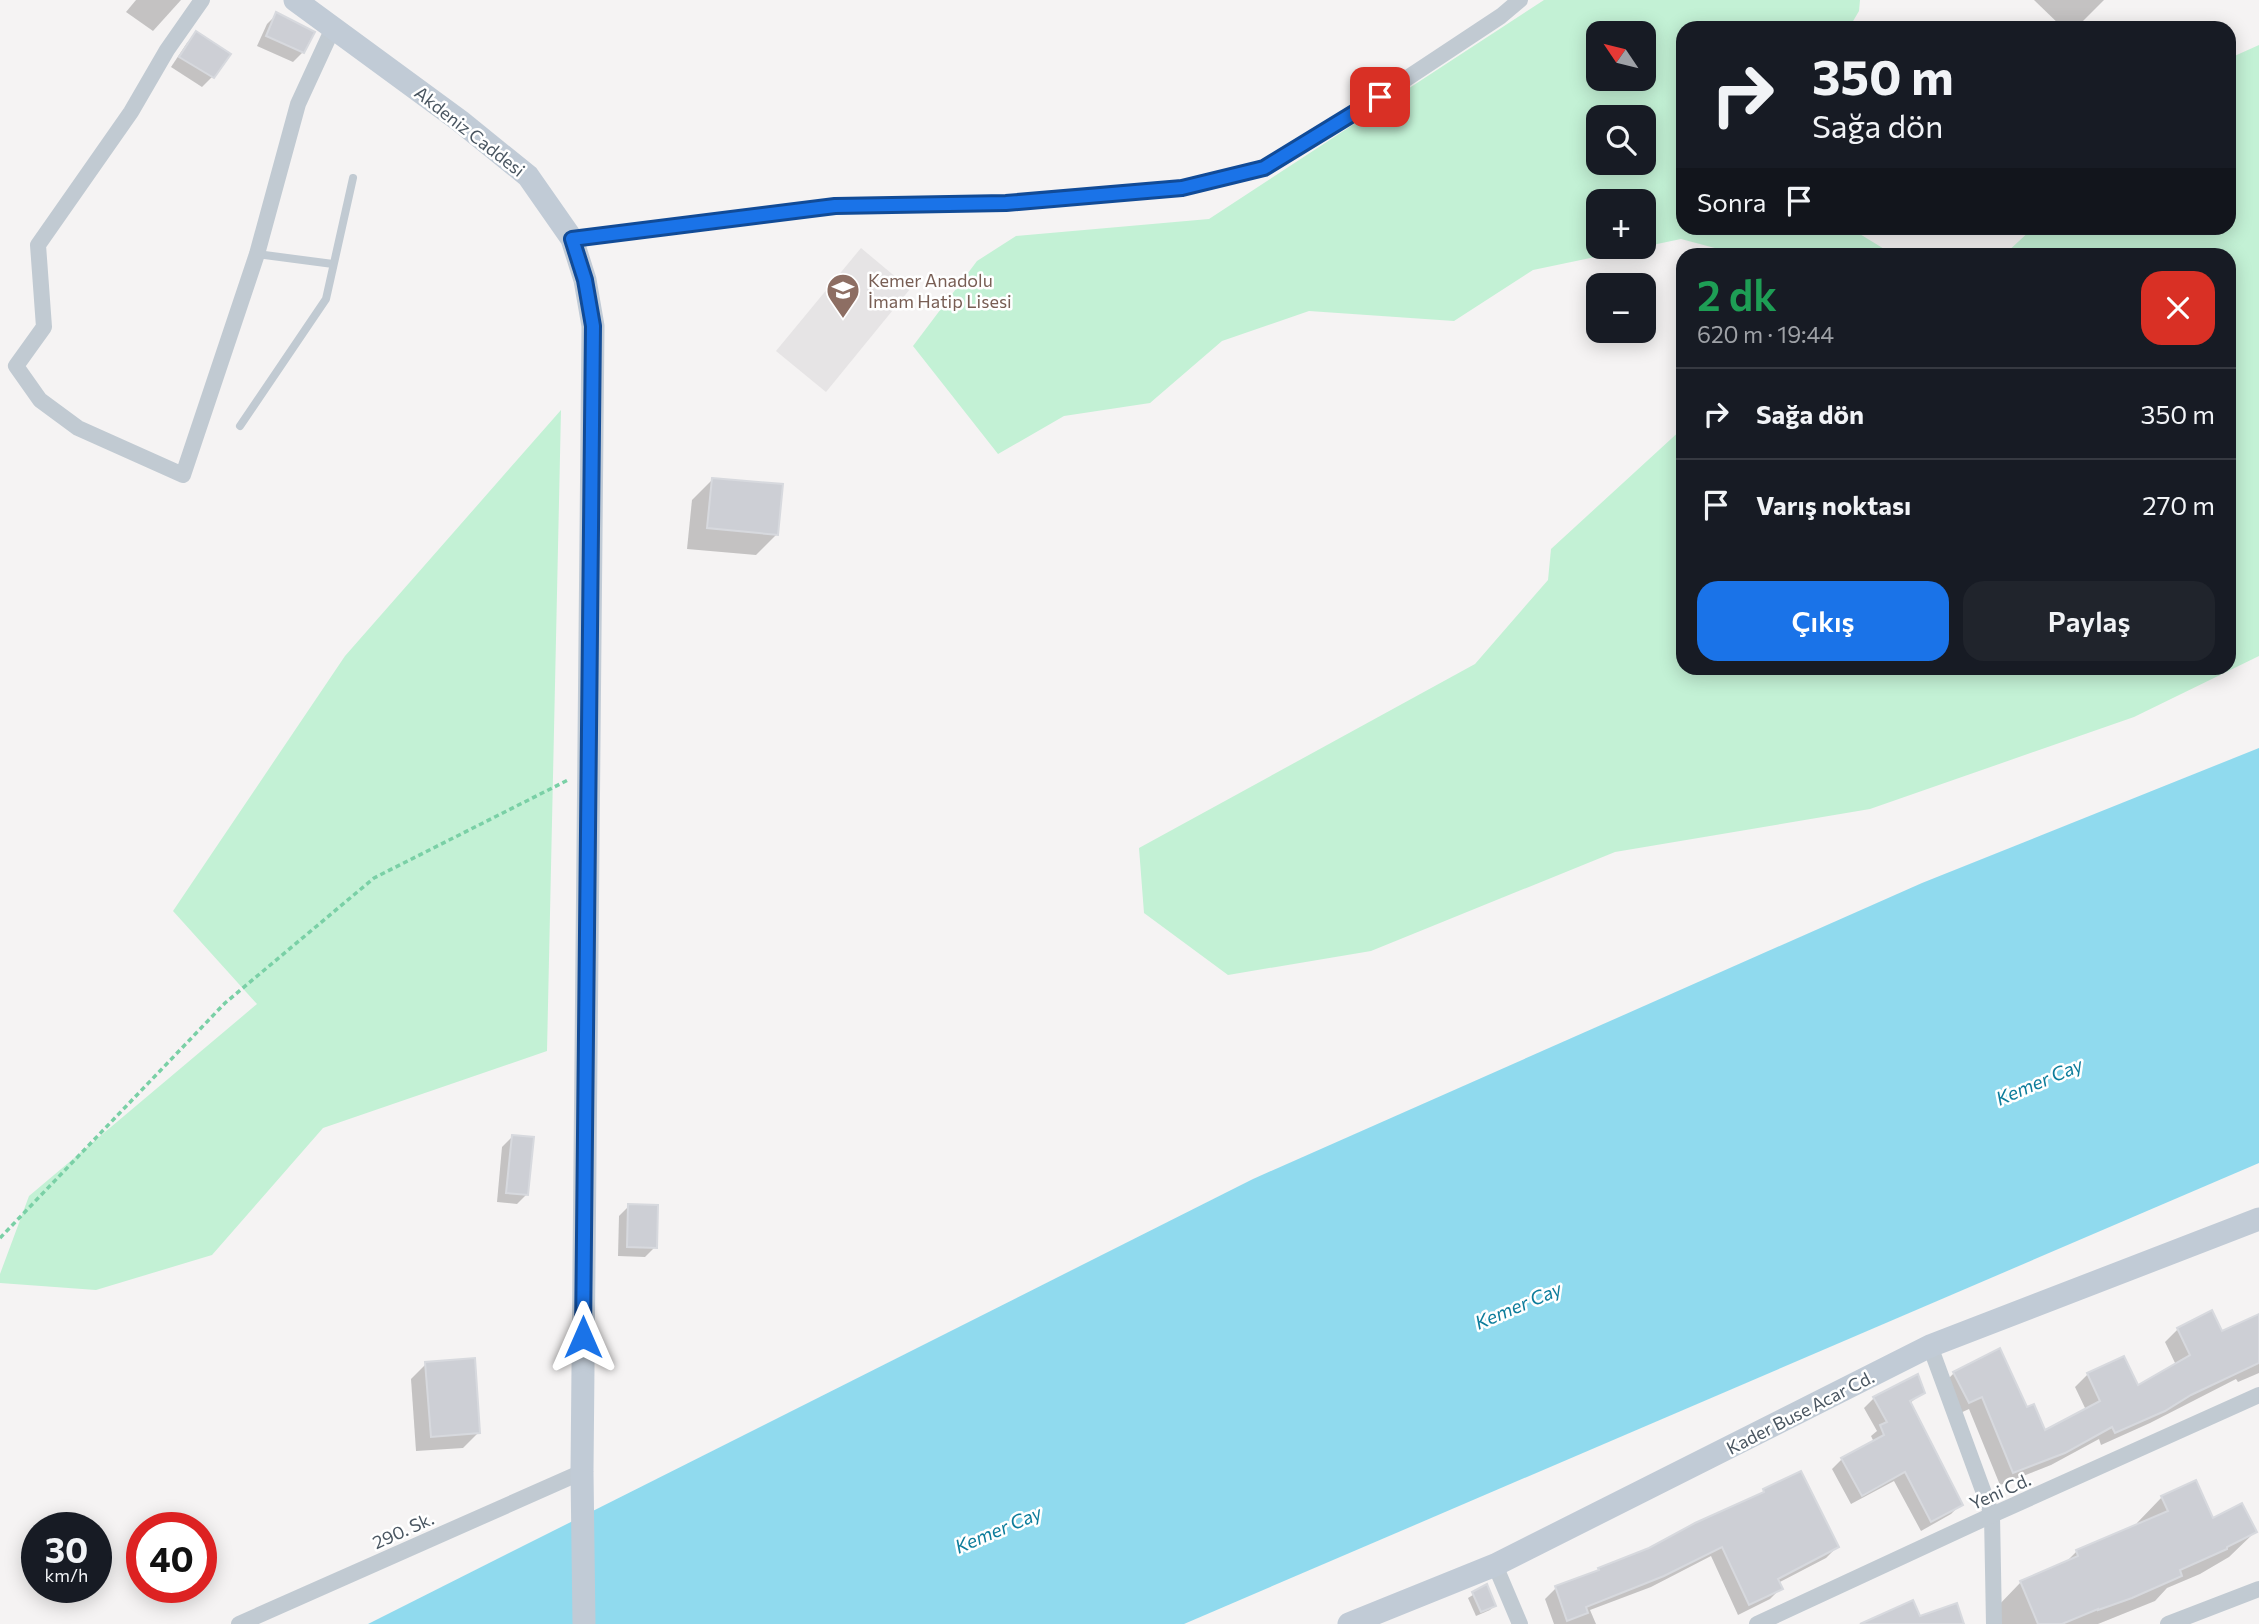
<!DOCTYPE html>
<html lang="tr">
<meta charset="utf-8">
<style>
body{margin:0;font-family:Commissioner,sans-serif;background:#20242c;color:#f1f3f6;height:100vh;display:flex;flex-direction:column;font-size:26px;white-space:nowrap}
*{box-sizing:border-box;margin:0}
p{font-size:23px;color:#9ea1a6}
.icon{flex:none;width:38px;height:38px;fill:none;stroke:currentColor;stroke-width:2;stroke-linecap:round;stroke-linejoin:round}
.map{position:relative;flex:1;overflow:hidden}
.panel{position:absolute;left:1676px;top:248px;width:560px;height:427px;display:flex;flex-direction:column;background:#171b24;border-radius:21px;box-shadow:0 4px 18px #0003}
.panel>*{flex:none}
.guide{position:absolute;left:1676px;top:21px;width:560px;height:214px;border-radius:21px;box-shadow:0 4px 18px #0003;background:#171b24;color:#f1f3f6;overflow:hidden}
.needle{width:46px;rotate:305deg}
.tools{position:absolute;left:1586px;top:21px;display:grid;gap:14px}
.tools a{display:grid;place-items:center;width:70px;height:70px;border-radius:14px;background:#171b24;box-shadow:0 4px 18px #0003;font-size:35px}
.speed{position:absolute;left:21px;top:1512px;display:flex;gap:14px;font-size:35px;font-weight:700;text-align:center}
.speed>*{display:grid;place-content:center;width:91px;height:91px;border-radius:50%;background:#171b24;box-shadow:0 4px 18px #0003;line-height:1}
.speed small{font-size:18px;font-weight:400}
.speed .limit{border:10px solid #d22;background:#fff;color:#111}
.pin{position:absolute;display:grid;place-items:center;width:60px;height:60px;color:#fff;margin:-30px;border-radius:14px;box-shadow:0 4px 10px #0006}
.me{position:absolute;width:77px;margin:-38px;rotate:0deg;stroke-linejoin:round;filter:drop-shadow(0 0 5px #0008)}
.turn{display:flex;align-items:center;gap:24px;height:147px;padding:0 21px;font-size:32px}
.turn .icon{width:91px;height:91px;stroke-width:2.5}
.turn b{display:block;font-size:49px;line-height:60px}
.then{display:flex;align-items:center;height:66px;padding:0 21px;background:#0003;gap:14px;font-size:26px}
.round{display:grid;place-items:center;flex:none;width:74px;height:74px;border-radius:21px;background:#20242c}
.overview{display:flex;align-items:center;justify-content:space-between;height:119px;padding:0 21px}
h1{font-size:42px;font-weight:600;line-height:52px;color:#1e9e55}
.primary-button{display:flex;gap:14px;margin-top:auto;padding:14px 21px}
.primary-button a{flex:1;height:80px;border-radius:21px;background:#1a73e8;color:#fff;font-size:28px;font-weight:600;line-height:80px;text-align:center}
.primary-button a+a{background:#20242c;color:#f1f3f6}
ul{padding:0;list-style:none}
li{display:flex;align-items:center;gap:21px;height:91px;padding:0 21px;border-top:2px solid #363941}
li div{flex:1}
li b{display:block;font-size:26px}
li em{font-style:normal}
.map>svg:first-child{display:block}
.education{fill:#e6e4e5}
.green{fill:#c3f1d5;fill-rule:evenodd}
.water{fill:#90daee}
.shadow{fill:#0003}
.building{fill:#cdcfd5;stroke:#d7d9de;stroke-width:2}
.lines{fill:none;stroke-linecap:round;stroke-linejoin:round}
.path{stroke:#7ad0a6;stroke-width:3.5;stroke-dasharray:5 3.5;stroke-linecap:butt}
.lane{stroke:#c1cad2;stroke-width:8}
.street{stroke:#c1cad2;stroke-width:16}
.secondary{stroke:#c1cbd6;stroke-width:23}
.route-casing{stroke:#114b97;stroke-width:18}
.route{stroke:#1a73e8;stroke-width:12}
.labels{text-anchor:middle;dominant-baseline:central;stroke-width:5;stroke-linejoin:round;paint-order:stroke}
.street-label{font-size:18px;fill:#4a5661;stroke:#fff}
.education-label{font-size:18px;fill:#785e54;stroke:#fff;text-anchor:start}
.water-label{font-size:19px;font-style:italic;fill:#0c7c9b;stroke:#fff}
</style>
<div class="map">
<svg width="2259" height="1624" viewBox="0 0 2259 1624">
<rect width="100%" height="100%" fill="#f5f3f3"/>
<polygon class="education" points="861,248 910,289 826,392 776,351"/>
<g class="green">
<path d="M1544,0H1860L1859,11L1849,28H1684V228H1850L1894,255H1741L1681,239L1533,270L1454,321L1309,311L1222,341L1150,403L1064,416L998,454L913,346L977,261L1016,236L1209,219ZM1598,33H1643V79H1598ZM1598,117H1643V163H1598ZM1598,201H1643V247H1598Z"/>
<polygon points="2259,45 2259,656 2134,717 1870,809 1615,852 1371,951 1228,975 1144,913 1139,848 1475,664 1548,580 1551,549 1683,428 1684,668 2230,668 2230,256 2004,255 2033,228 2230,228 2230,58"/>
<polygon points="561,410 547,1051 323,1128 212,1255 96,1290 0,1283 0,1274 29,1196 257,1004 173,911 345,656"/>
</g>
<polygon class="water" points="2259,748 2259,1163 1184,1624 368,1624 1253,1179 1922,883"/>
<g class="shadow">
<polygon points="136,0 181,0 153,31 126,12"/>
<polygon points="2034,0 2104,0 2076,28 2063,28"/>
<polygon points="277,14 303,52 293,62 257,46 267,24"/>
<polygon points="197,34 228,54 212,77 202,87 171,67 187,43"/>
<polygon points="712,480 777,534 756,555 687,549 692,500"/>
<polygon points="512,1137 527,1194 517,1204 497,1202 502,1147"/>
<polygon points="629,1206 655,1247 645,1257 618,1256 619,1216"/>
<polygon points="2259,1316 2259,1373 2238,1382 2236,1379 2150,1423 2101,1445 2099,1439 2051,1465 2000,1485 1969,1409 1956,1415 1941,1386 1954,1373 2026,1409 2044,1433 2086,1410 2075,1387 2088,1374 2137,1387 2176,1365 2165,1342 2178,1329 2221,1333"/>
<polygon points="426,1364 479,1432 463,1448 416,1451 411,1379"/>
<polygon points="1923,1392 1909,1404 1961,1504 1951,1514 1921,1531 1894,1481 1851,1504 1832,1469 1842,1459 1874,1442 1871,1436 1877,1431 1864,1408 1874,1398"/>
<polygon points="1764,1491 1837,1547 1826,1558 1778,1583 1781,1588 1770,1599 1738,1615 1711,1556 1651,1587 1590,1610 1596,1624 1554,1624 1545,1599 1556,1588 1596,1573 1599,1570 1650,1549 1759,1496"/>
<polygon points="2162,1497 2212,1520 2255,1532 2229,1557 2200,1574 2167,1588 2155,1601 2098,1624 2002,1624 1995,1609 2020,1583 2064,1564 2077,1551 2138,1526 2137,1523"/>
<polygon points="1486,1587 1494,1606 1490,1610 1476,1616 1468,1598"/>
</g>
<g class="building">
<polygon points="276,12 315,32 304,53 266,36"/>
<polygon points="196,31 231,54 214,78 179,57"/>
<polygon points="712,478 783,484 778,535 707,528"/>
<polygon points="512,1135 534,1137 528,1195 506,1193"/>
<polygon points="628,1204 658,1205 657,1248 627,1247"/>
<polygon points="2212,1310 2222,1331 2259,1314 2259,1363 2191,1395 2165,1411 2115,1433 2112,1427 2065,1453 2013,1473 1982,1397 1969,1403 1953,1372 2000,1348 2027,1407 2034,1404 2045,1430 2100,1401 2087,1373 2124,1356 2138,1385 2190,1355 2177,1328"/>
<polygon points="475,1358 480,1433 431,1437 425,1362"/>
<polygon points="1918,1374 1925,1393 1910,1401 1963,1505 1931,1522 1905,1472 1862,1496 1841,1458 1884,1435 1880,1425 1887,1422 1873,1397"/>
<polygon points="1801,1471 1839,1547 1778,1579 1783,1589 1749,1605 1722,1547 1664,1576 1586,1607 1588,1613 1567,1621 1555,1586 1599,1570 1598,1568 1649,1548 1695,1523 1764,1492 1763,1489"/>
<polygon points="2196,1480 2213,1518 2242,1503 2257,1532 2227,1547 2227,1549 2180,1570 2182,1576 2132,1598 2098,1610 2098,1609 2062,1624 2038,1624 2020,1581 2078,1556 2076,1550 2168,1511 2161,1496"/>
<polygon points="1487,1584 1496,1606 1481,1612 1472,1592"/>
<polygon points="1913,1600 1920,1616 1957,1603 1964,1624 1860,1624"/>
</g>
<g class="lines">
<polyline class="path" points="0,1238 225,1003 374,878 568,780"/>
<g class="lane">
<polyline points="257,254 333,264"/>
<polyline points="240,426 326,299 353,178"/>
</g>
<g class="street">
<polyline points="202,0 167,50 131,112 38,245 44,327 16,366 40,400 78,428 183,475 257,254 298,104 333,28"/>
<polyline points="572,239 836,206 1006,203 1182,188 1263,168 1359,110 1501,16 1520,0"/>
<polyline points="1930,1346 1992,1515 1994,1624"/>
<polyline points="1495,1565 1520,1624"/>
<polyline points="239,1624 582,1472"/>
<polyline points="1757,1624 1992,1515 2259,1395"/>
<polyline points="2168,1624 2259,1589"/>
</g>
<g class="secondary">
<polyline points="295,0 460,121 528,176 572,239 585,280 593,326 582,1472 584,1624"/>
<polyline points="1349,1624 1495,1565 1930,1346 2259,1219"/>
</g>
</g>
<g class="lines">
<defs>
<polyline id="route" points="583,1337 593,326 585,280 572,239 835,206 1006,203 1182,188 1264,168 1380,97"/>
</defs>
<use href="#route" class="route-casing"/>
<use href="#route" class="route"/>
</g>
<defs>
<symbol id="school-pin" viewBox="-11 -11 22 30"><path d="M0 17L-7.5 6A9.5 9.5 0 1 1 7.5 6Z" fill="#8d6e63" stroke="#fff"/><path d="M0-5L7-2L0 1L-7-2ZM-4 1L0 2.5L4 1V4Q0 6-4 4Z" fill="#fff"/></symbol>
</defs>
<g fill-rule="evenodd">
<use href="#school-pin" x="824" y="271" width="38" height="52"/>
</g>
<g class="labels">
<g class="street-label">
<text transform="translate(470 131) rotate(38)">Akdeniz Caddesi</text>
<text transform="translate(1800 1412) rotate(-27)">Kader Buse Acar Cd.</text>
<text transform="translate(2000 1491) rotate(-24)">Yeni Cd.</text>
<text transform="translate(403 1530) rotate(-24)">290. Sk.</text>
</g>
<g class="education-label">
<text x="868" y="280">Kemer Anadolu<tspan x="868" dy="21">İmam Hatip Lisesi</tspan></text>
</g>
<g class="water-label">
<text transform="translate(2039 1081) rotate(-23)">Kemer Cay</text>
<text transform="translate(1518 1305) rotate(-23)">Kemer Cay</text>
<text transform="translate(998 1529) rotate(-23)">Kemer Cay</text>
</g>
</g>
</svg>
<div class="tools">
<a><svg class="needle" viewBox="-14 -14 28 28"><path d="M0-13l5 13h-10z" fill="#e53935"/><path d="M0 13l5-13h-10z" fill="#9ea1a6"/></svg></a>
<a><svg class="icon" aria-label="search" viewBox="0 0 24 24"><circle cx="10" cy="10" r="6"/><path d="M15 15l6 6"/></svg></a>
<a>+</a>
<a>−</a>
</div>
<div class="speed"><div>30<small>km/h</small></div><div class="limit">40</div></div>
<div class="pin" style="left:1380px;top:97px;background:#d93025"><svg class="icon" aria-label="arrive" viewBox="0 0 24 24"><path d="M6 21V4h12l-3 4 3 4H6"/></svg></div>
<svg class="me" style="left:583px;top:1337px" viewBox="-20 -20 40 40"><path d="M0-17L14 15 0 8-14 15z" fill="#1a73e8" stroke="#fff" stroke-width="4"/></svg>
<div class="guide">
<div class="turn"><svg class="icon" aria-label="right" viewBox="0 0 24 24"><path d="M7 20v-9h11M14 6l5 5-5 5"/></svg><div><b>350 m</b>Sağa dön</div></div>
<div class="then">Sonra<svg class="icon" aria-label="arrive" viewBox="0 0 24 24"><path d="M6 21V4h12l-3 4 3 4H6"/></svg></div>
</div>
<section class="panel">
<div class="overview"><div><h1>2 dk</h1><p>620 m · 19:44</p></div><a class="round" style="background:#d93025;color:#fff"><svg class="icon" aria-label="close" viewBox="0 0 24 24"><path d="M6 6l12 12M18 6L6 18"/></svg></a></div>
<ul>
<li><svg class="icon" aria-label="right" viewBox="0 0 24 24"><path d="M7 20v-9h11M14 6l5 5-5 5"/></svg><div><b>Sağa dön</b></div><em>350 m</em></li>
<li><svg class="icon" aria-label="arrive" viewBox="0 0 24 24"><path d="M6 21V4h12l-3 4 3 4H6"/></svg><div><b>Varış noktası</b></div><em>270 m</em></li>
</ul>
<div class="primary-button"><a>Çıkış</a><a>Paylaş</a></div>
</section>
</div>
